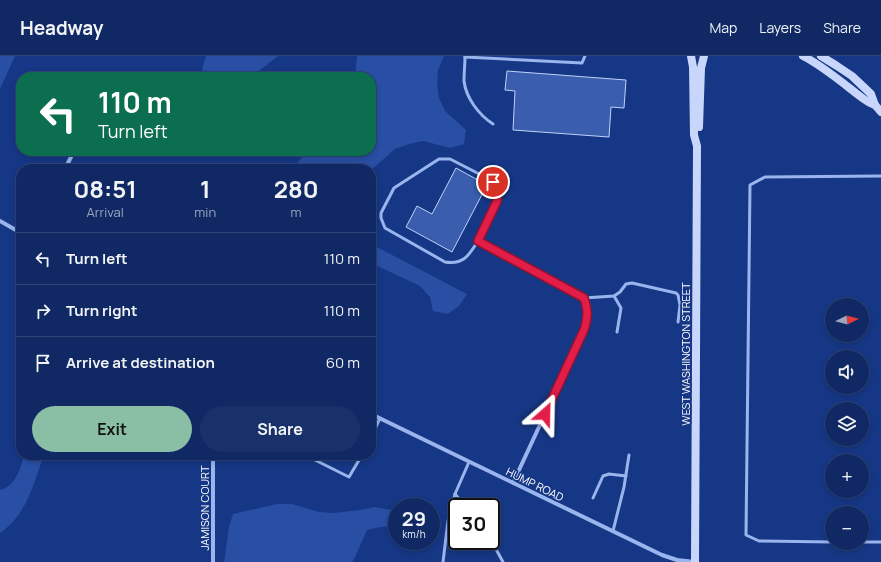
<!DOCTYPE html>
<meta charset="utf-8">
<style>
body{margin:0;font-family:Manrope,sans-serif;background:#19316a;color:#f1f3f6;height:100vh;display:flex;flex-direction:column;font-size:15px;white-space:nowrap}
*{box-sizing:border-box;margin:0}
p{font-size:13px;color:#9ca6bf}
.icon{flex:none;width:22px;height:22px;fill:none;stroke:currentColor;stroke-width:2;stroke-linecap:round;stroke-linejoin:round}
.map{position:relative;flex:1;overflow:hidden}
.details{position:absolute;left:16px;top:108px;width:360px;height:296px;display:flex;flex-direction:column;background:#102964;border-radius:16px;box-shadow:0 2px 6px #0003,0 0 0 1px #304578}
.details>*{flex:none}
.top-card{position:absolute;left:16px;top:16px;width:360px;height:84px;border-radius:16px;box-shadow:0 2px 6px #0003,0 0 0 1px #304578;background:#0b6e4f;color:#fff;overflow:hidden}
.needle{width:26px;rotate:84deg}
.controls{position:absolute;left:825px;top:242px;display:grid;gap:8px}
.controls a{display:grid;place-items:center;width:44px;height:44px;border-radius:50%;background:#102964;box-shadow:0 2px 6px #0003,0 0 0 1px #304578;font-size:20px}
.speed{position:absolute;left:388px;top:442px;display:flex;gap:8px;font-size:20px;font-weight:700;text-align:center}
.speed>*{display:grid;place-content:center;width:52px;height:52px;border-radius:50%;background:#102964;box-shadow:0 2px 6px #0003,0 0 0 1px #304578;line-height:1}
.speed small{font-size:10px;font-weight:400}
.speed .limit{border:2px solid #111;border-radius:6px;background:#fff;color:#111}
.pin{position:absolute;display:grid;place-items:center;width:34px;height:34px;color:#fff;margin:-17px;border:2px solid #fff;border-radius:50%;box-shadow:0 1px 4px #0007}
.me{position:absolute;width:44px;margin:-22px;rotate:25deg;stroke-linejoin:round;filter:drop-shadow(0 0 3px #0008)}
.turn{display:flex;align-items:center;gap:14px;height:84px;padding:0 16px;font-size:18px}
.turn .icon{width:52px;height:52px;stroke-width:2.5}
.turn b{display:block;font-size:28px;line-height:34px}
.eta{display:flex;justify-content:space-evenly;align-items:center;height:68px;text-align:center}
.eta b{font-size:24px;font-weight:700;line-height:28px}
.button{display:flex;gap:8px;margin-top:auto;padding:8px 16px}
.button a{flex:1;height:46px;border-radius:24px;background:#8abfa5;color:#111;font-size:16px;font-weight:700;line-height:46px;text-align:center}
.button a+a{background:#19316a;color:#f1f3f6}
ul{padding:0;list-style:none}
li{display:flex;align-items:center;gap:12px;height:52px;padding:0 16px;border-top:1px solid #304578}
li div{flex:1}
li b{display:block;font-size:15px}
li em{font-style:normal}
header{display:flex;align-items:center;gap:24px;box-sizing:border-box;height:56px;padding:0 20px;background:#102964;border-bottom:1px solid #304578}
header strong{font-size:19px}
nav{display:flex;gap:22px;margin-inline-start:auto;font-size:14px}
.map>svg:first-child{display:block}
.green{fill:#284fa4}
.building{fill:#3a5ead;stroke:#c0d2fa}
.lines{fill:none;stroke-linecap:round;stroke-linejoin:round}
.lane{stroke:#9ab5ee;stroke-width:3}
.street{stroke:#9ab5ee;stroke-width:4}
.secondary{stroke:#c7d6fa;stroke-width:8}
.route-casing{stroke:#92132f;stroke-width:10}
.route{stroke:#e11d48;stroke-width:7}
.labels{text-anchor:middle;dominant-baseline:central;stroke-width:3.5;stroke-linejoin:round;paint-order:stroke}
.street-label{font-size:11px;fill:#fff;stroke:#163785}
</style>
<header>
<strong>Headway</strong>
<nav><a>Map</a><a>Layers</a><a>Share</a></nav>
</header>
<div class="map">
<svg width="881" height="506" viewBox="0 0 881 506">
<rect width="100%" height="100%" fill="#163785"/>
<g class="green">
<polygon points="0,0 15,0 0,33"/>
<polygon points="206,0 278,0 251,21 201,21 203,9"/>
<polygon points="357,0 444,0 438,14 437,28 439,42 445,55 466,74 464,88 450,92 423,85 409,88 395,93 371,114 293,113 302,101 316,96 371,95 371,21 355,21"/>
<polygon points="371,188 467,238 459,250 448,258 433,255 430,241 420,230 371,207"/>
<path d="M24,399H44C33,428 27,459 0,477V434C15,431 21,412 24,399Z"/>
<polygon points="277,448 292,448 319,456 333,457 361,454 375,451 397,455 397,470 380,471 367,474 355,501 352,506 224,506 229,471 233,458"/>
<polygon points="431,460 440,460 439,471 432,487 427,485 431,485"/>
</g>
<g class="building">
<polygon points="507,15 626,24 624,52 611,51 609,81 513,74 515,35 505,34"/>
<polygon points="456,112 487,129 452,196 406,171 417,150 432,158"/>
</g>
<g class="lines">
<g class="lane">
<path d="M465,0C465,8 464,17 464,25C466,42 479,59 493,68"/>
<polyline points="465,1 582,7 585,0"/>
<path d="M478,185C469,199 464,209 445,206L385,172L381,162V157L394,132L439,103H450L489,123C497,129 499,136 497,145L478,185L584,242L614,240L620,236L626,228L632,227L676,237L678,239L680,249L678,266"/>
<polyline points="614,240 621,252 617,276"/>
<polyline points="371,382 380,362"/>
<polyline points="305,399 349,421 362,399"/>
<polyline points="455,438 466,451"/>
<polyline points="593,442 603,420 609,418 626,420"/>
<polyline points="613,475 624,431 629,399"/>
<polyline points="491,484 503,506"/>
<polyline points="832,486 759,485 746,479 750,129 765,121 881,120"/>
<polyline points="862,486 881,486"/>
<polyline points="443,506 448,465 455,438 469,406"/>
</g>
<g class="street">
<polyline points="65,113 74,95"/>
<polyline points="0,165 21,177"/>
<polyline points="371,358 662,499 677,504 695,506"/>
<path d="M513,427L584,274C588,262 588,254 584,242"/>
<polyline points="213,506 213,399"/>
</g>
<g class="secondary">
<polyline points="691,0 693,11 694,79 697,90 695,506"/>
<path d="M803,0C819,8 838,23 852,34C860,40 866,46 875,49"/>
<polyline points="821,0 837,10 852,20 871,38 875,49 881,56"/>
<polyline points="699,71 701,12 704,0"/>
</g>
</g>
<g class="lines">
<defs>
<path id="route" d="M493,126C497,133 498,137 497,145L478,185L584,242C588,254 588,262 584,274L545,358"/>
</defs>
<use href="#route" class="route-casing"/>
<use href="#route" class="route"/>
</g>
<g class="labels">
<g class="street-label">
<text transform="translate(685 298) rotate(-90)">WEST WASHINGTON STREET</text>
<text transform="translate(535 428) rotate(26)">HUMP ROAD</text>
<text transform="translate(204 452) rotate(-90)">JAMISON COURT</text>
</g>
</g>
</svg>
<div class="controls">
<a><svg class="needle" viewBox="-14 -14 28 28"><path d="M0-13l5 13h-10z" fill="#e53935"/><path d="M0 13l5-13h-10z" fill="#9ca6bf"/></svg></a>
<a><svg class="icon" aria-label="sound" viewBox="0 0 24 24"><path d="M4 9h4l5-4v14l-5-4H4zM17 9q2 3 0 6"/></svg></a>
<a><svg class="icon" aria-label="layers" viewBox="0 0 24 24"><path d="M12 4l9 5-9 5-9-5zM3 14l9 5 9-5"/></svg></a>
<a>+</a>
<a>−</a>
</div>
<div class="speed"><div>29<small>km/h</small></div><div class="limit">30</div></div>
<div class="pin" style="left:493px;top:126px;background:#d93025"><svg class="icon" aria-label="arrive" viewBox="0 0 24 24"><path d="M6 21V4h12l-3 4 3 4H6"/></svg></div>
<svg class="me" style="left:545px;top:358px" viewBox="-20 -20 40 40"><path d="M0-17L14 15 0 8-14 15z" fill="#e11d48" stroke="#fff" stroke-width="4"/></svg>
<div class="top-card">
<div class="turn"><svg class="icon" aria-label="left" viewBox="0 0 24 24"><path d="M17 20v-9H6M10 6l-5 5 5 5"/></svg><div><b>110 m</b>Turn left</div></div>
</div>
<section class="details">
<div class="eta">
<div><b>08:51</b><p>Arrival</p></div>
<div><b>1</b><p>min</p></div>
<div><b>280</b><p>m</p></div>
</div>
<ul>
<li><svg class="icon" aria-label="left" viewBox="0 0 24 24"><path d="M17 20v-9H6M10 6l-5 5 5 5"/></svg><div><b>Turn left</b></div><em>110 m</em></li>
<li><svg class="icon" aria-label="right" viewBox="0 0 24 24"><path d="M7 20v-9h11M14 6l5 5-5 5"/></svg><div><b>Turn right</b></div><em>110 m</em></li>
<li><svg class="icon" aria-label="arrive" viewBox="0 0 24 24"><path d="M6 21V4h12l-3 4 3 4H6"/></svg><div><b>Arrive at destination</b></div><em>60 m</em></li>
</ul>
<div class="button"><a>Exit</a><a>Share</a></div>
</section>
</div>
